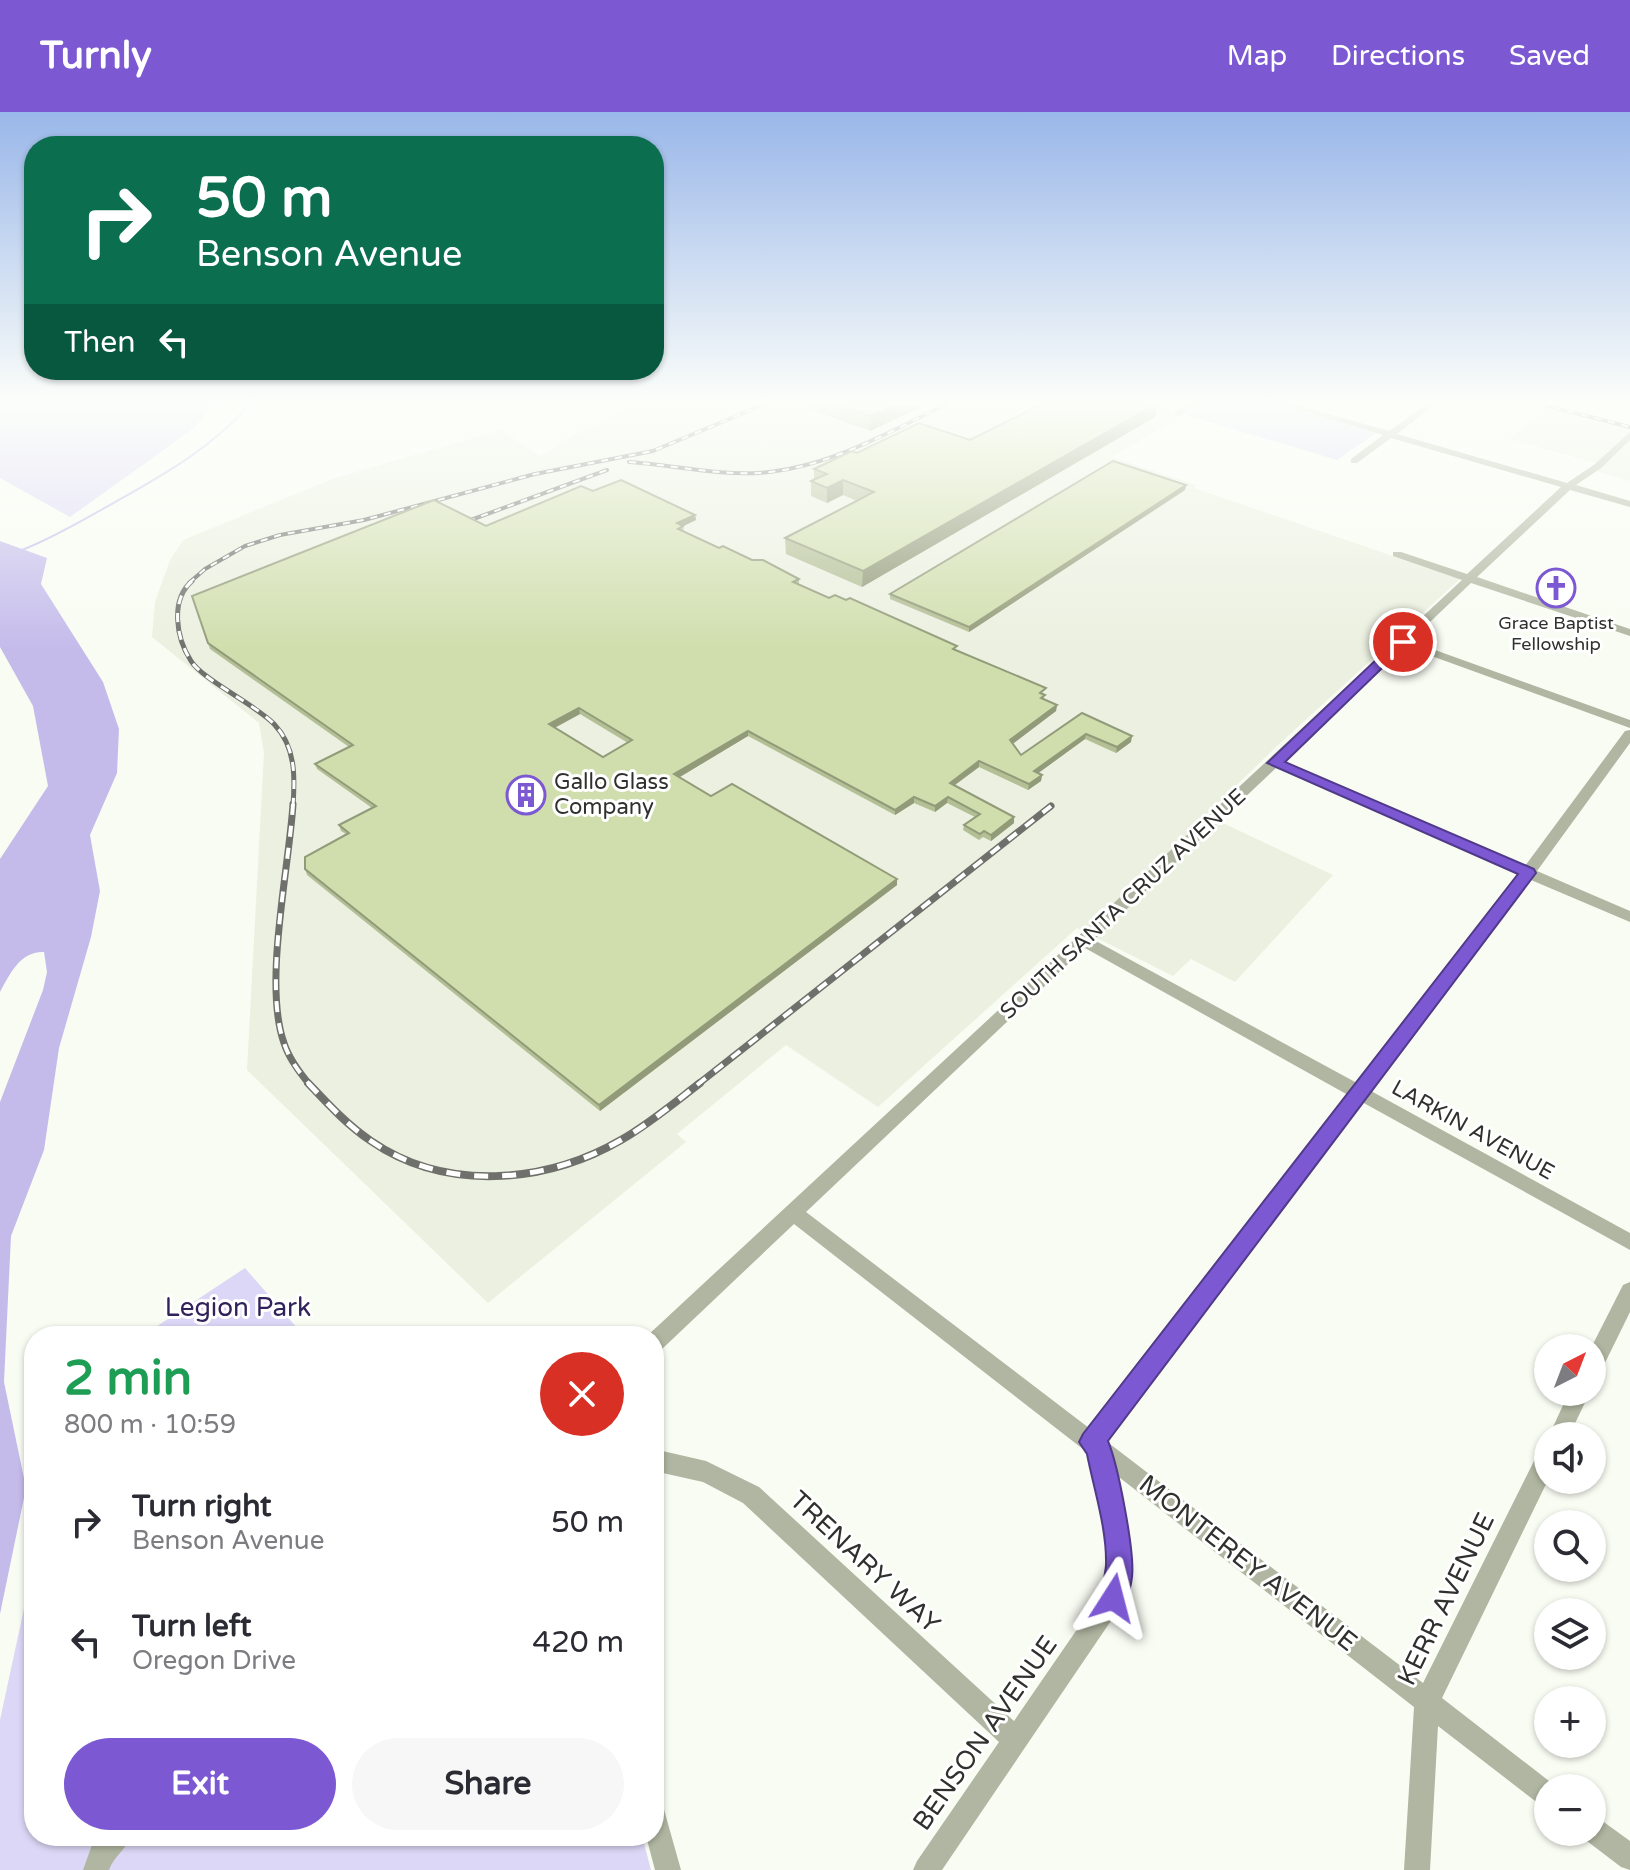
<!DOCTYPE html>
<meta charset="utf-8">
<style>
body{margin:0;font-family:"Varela Round",sans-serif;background:#f7f7f7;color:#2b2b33;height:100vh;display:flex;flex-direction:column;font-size:30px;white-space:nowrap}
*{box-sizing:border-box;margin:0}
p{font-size:26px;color:#7c7c81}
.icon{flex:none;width:44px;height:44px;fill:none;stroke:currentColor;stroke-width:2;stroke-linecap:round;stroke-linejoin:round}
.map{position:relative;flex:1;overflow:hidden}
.drawer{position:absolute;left:24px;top:1214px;width:640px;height:520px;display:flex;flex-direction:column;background:#fff;border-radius:32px;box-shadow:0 2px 6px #0004}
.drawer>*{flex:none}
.guide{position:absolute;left:24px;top:24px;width:640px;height:244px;border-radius:32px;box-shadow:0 2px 6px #0004;background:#0b6e4f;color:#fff;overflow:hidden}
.needle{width:52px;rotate:42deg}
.buttons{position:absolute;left:1534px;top:1222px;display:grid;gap:16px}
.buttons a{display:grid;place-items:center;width:72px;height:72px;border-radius:50%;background:#fff;box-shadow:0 2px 6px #0004;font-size:40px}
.pin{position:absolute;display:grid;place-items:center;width:68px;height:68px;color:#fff;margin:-34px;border:4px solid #fff;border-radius:50%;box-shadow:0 2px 8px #0007}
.me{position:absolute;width:88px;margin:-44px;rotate:9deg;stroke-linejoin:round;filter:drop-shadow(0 0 6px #0008)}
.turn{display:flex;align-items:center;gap:28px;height:168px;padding:0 40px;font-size:36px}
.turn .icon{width:104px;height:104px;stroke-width:2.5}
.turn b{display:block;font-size:56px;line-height:68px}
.then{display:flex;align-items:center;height:76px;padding:0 40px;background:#0003;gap:16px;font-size:30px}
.round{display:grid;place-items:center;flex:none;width:84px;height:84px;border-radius:42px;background:#f7f7f7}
.headline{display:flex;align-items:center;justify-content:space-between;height:136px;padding:0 40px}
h1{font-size:48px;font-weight:700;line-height:60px;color:#1e9e55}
.button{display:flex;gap:16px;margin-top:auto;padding:16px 40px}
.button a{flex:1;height:92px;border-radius:48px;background:#7c59d3;color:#fff;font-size:32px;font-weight:700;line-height:92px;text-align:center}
.button a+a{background:#f7f7f7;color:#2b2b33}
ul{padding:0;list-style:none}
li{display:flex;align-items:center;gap:24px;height:120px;padding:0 40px}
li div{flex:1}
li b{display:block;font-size:30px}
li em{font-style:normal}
header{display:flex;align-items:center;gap:48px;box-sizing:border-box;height:112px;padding:0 40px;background:#7c59d3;color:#fff}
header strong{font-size:38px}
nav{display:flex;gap:44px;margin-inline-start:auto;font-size:28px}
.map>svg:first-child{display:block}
.built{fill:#ebf0e0}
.green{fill:#dcd7f6}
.water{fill:#c4bbeb}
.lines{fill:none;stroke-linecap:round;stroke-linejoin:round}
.stream{stroke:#c4bbeb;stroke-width:2}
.minor{fill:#b0b6a1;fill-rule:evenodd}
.rail-far3-casing{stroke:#6f706b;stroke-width:4}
.rail-far2-casing{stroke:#6f706b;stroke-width:5}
.rail-far1-casing{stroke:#6f706b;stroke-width:7}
.rail-casing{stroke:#6f706b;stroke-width:8}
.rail-far3{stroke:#fff;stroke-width:2;stroke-dasharray:7;stroke-linecap:butt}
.rail-far2{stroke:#fff;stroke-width:3;stroke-dasharray:9;stroke-linecap:butt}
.rail-far1{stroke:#fff;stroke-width:4;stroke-dasharray:11;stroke-linecap:butt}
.rail{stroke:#fff;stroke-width:5;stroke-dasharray:14;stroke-linecap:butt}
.wall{fill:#b3bf95;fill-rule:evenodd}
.shaded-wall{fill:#929b79}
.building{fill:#d0dead;stroke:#929b79;stroke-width:2;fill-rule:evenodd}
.route{fill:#7c59d3;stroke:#513a89;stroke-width:2}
.labels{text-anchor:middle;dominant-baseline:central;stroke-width:6;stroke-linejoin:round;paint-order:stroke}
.far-poi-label{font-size:18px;fill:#30312e;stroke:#fff}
.poi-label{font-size:22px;fill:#30312e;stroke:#fff;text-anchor:start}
.street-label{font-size:22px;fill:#30312e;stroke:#fff}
.near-park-label{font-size:26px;fill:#32225a;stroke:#fff}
.near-street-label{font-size:26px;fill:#30312e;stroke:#fff}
</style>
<header>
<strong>Turnly</strong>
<nav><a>Map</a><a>Directions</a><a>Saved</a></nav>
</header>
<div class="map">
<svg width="1630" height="1758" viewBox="0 0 1630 1758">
<rect width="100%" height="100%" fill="#f9fcf3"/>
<g class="built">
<polygon points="634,292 1201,292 1112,345 1196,373 1194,376 1460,467 1278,633 1206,703 1333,763 1235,870 1191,847 1173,864 1077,816 878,995 786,933 677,1022 686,1030 488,1191 247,958 264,641 259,611 152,525 155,490 170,448 183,428 335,366 501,318 540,344 548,341 562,329"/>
<polygon points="1549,294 1630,314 1630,369 1593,358 1599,352 1510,327"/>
</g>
<g class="green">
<polygon points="0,292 214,292 193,317 70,405 0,366"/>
<polygon points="1205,292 1277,292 1376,321 1337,348 1186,303"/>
<polygon points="245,1156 304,1224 142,1224"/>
<polygon points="34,1450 34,1724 642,1724 651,1758 0,1758 0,1608"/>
</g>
<path class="water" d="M0,429L47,446L41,472L103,570L119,617L117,661L90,723L100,779L91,825L59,936L44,1038L11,1124L4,1270L26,1376L0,1502V990L43,878L47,860L44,840C20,839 10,862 0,880V747L48,674L33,594L0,535Z"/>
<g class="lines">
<path class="stream" d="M22,438C53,426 81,409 110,393C161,364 211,337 250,292"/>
<g class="minor">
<polygon points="1189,292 1199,292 1181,304 1175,304 1175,300"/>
<path d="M1280,292H1293L1389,319L1427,292H1436L1397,322L1567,371L1595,352L1630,320V328L1601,356L1576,373L1630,389V395L1570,378L1477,465L1630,517V524L1471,471L1410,529L1630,608V616L1404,534L1283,649L1525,754L1625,619L1630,618V631L1537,759L1630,799V810L1531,768L1371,979L1630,1121V1138L1362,990L1106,1329L1423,1571L1540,1337L1548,1334V1368L1442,1586L1558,1676H1548V1696L1539,1692L1438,1614L1430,1758H1404L1414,1595L1115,1362C1125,1404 1139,1452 1121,1494L942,1758H913L917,1749L999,1630L743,1391L703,1370L654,1359V1337L706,1349L759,1375L1014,1609L1102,1481L1106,1449V1430L1088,1341L794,1112L661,1238L654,1240V1224H647L1462,468L1393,444V440H1401L1467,462L1561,375L1391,326L1357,351H1351V347L1383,323ZM1276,656L1519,762L1357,971L1094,828ZM1085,836L1348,983L1089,1316L806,1100Z"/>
<polygon points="1630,1170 1630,1200 1599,1263 1592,1266 1591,1236 1623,1173"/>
<polygon points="1569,1280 1590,1280 1569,1324 1548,1326"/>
<polygon points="654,1690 663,1694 681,1758 655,1758 646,1724 654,1724"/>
<polygon points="1592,1704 1601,1708 1630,1729 1630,1758 1621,1755 1583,1726 1580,1720 1592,1720"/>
<path d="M99,1724H131C126,1738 114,1744 109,1758H83L93,1730Z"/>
</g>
<defs>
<g id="rail-far3">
<polyline points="1540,292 1630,315"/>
<path d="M629,350C672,353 715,363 758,361C826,357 887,321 947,292"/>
<polyline points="468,409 607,358"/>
<polyline points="189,471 205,457 245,434 280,423 364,408 535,362 653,339 765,292"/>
</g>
<path id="rail-far2" d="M192,469C170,488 176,526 191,549C203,568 256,593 274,612C296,635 295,665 293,694"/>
<g id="rail-far1">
<path d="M293,692C289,757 263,872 284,931C289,947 299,960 310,973"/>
<polyline points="697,973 1051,694"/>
</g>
<path id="rail" d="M308,971C327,991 347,1013 371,1029C445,1080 545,1072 621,1028C649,1012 674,991 700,971"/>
</defs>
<use href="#rail-far3" class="rail-far3-casing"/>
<use href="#rail-far2" class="rail-far2-casing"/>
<use href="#rail-far1" class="rail-far1-casing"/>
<use href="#rail" class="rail-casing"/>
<use href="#rail-far3" class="rail-far3"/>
<use href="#rail-far2" class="rail-far2"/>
<use href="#rail-far1" class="rail-far1"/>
<use href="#rail" class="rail"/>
</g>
<g class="wall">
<polygon points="806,292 927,292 870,319 806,296"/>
<polygon points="1042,292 1158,292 1155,305 862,475 786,442 785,426 857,389 843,383 827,391 811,384 811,369 814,368 814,357 857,341 970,328"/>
<polygon points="1185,378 969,520 890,487 890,482"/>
<path d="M593,379L695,403L696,408L683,414L684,420L719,436L799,467V472L829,486L957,539L1045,582L1044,583V587L1057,593L1056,599L1013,631L1021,643L1082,601L1131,630L1116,641L1085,627L1038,661L1042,663L1041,669L1028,678L979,655L954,674L1014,711L991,729L983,725L979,728L963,718L964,713L975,705L947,691L935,700L914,691L895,703L748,624L679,665L711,684L897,773L600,999L307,763L305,757L346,722L341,719L339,713L372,696L317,657L315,652L349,635L210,537L192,484L486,414ZM580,602L628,631L603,645L555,616Z"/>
</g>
<g class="shaded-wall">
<polygon points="898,292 927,292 870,319 871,304"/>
<polygon points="1156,292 1158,292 1155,305 862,475 863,459"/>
<polygon points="843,368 843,383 827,391 827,376"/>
<polygon points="1186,373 1185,378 969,520 969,515"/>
<polygon points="695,403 696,408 677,417 677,411"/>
<polygon points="1057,593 1056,599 1010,634 1010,628"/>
<polygon points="579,596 580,602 550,618 549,612"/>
<polygon points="748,619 748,624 675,668 674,662"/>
<polygon points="1086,622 1085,627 1033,665 1034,659"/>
<polygon points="1132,624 1131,630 1116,641 1117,635"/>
<polygon points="979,649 979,655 949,677 950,671"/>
<polygon points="1042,663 1041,669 1028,678 1029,672"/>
<polygon points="914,685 914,691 895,703 895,698"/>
<polygon points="948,685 947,691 935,700 935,694"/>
<polygon points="1014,705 1014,711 991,729 991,723"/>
<polygon points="897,767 897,773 600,999 599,993"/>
</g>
<g class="building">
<polygon points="835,292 898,292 871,304"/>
<polygon points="1042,292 1156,292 863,459 785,426 874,380 843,368 827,376 811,369 827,362 814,357 852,339 857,341 919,311 970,328"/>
<polygon points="1113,349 1186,373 969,515 890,482"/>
<path d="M621,368L695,403L677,411L683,414L678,417L719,436L723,434L752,448H763L799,467L793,470L829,486L835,483L846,488L850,486L957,534L953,537L1046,576L1040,581L1045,583L1041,586L1057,593L1010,628L1021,643L1082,601L1132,624L1117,635L1086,622L1034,659L1042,663L1029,672L979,649L950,671L1014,705L991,723L984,719L980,722L964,713L980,702L948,685L935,694L914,685L895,698L748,619L674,662L711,684L732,672L897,767L599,993L305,757V745L349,721L339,713L376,694L315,652L353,633L208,531L192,484L434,388L486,414L581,374L593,379ZM579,596L632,628L603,645L549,612Z"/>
</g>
<linearGradient id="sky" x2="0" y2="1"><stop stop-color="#99b7e9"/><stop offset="0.54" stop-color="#fcfefa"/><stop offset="1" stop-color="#fcfefa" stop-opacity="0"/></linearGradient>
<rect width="1630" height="538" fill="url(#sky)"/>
<path class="route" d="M1398,527L1409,530L1285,650L1534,757L1536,761L1108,1329C1118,1353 1135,1440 1132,1465C1131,1476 1127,1486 1123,1495L1113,1499L1104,1495C1098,1482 1105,1468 1106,1453C1107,1417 1094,1378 1087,1342L1079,1330L1083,1322L1518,762L1267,651Z"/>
<defs>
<symbol id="church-ring" viewBox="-11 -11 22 22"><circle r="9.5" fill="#fff" stroke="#7c59d3" stroke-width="1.5"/><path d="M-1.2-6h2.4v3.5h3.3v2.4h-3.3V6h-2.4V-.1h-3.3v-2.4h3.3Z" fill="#7c59d3"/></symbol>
<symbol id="building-ring" viewBox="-11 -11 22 22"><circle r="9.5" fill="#fff" stroke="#7c59d3" stroke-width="1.5"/><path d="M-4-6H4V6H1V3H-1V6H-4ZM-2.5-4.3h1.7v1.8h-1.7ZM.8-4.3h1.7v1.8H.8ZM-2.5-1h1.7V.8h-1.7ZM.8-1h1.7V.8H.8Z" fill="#7c59d3"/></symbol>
</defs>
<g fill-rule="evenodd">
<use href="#church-ring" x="1534" y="454" width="44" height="44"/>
<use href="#building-ring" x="504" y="661" width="44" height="44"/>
</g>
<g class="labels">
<g class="far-poi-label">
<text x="1556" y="511">Grace Baptist<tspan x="1556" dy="21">Fellowship</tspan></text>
</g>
<g class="poi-label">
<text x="554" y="670">Gallo Glass<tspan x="554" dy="25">Company</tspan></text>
</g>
<g class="street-label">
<text transform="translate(1123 792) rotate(-43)">SOUTH SANTA CRUZ AVENUE</text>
<text transform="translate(1473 1018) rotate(29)">LARKIN AVENUE</text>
</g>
<g class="near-park-label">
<text x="238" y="1195">Legion Park</text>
</g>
<g class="near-street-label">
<text transform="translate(865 1450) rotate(43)">TRENARY WAY</text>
<text transform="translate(1248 1451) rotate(38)">MONTEREY AVENUE</text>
<text transform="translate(1446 1487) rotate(-64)">KERR AVENUE</text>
<text transform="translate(985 1621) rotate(-55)">BENSON AVENUE</text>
</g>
</g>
</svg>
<div class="buttons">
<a><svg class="needle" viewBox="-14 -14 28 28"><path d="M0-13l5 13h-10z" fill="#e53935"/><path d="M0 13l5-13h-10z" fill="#7c7c81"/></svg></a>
<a><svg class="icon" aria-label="sound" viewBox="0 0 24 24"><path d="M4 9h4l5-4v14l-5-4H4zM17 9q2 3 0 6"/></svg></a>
<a><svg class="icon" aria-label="search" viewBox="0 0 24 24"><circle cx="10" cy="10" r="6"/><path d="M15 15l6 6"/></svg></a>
<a><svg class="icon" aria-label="layers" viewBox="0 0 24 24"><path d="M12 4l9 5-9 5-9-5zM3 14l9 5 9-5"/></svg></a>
<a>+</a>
<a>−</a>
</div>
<div class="pin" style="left:1403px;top:530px;background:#d93025"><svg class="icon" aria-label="arrive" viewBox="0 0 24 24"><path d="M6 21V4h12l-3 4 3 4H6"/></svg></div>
<svg class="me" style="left:1113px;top:1486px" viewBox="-20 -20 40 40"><path d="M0-17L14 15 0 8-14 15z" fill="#7c59d3" stroke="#fff" stroke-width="4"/></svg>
<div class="guide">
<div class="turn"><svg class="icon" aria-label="right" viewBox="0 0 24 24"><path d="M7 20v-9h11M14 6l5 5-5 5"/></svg><div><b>50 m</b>Benson Avenue</div></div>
<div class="then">Then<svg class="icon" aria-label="left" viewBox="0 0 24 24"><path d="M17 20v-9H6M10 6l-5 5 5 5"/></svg></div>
</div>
<section class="drawer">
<div class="headline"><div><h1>2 min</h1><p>800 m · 10:59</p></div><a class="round" style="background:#d93025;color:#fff"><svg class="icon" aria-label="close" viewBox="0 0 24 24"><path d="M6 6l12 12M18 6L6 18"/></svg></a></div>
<ul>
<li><svg class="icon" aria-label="right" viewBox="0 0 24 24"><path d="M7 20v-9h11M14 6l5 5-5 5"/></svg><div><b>Turn right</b><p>Benson Avenue</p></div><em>50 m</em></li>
<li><svg class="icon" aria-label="left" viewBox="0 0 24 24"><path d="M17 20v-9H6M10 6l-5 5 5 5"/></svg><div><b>Turn left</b><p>Oregon Drive</p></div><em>420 m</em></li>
</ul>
<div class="button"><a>Exit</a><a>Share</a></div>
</section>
</div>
